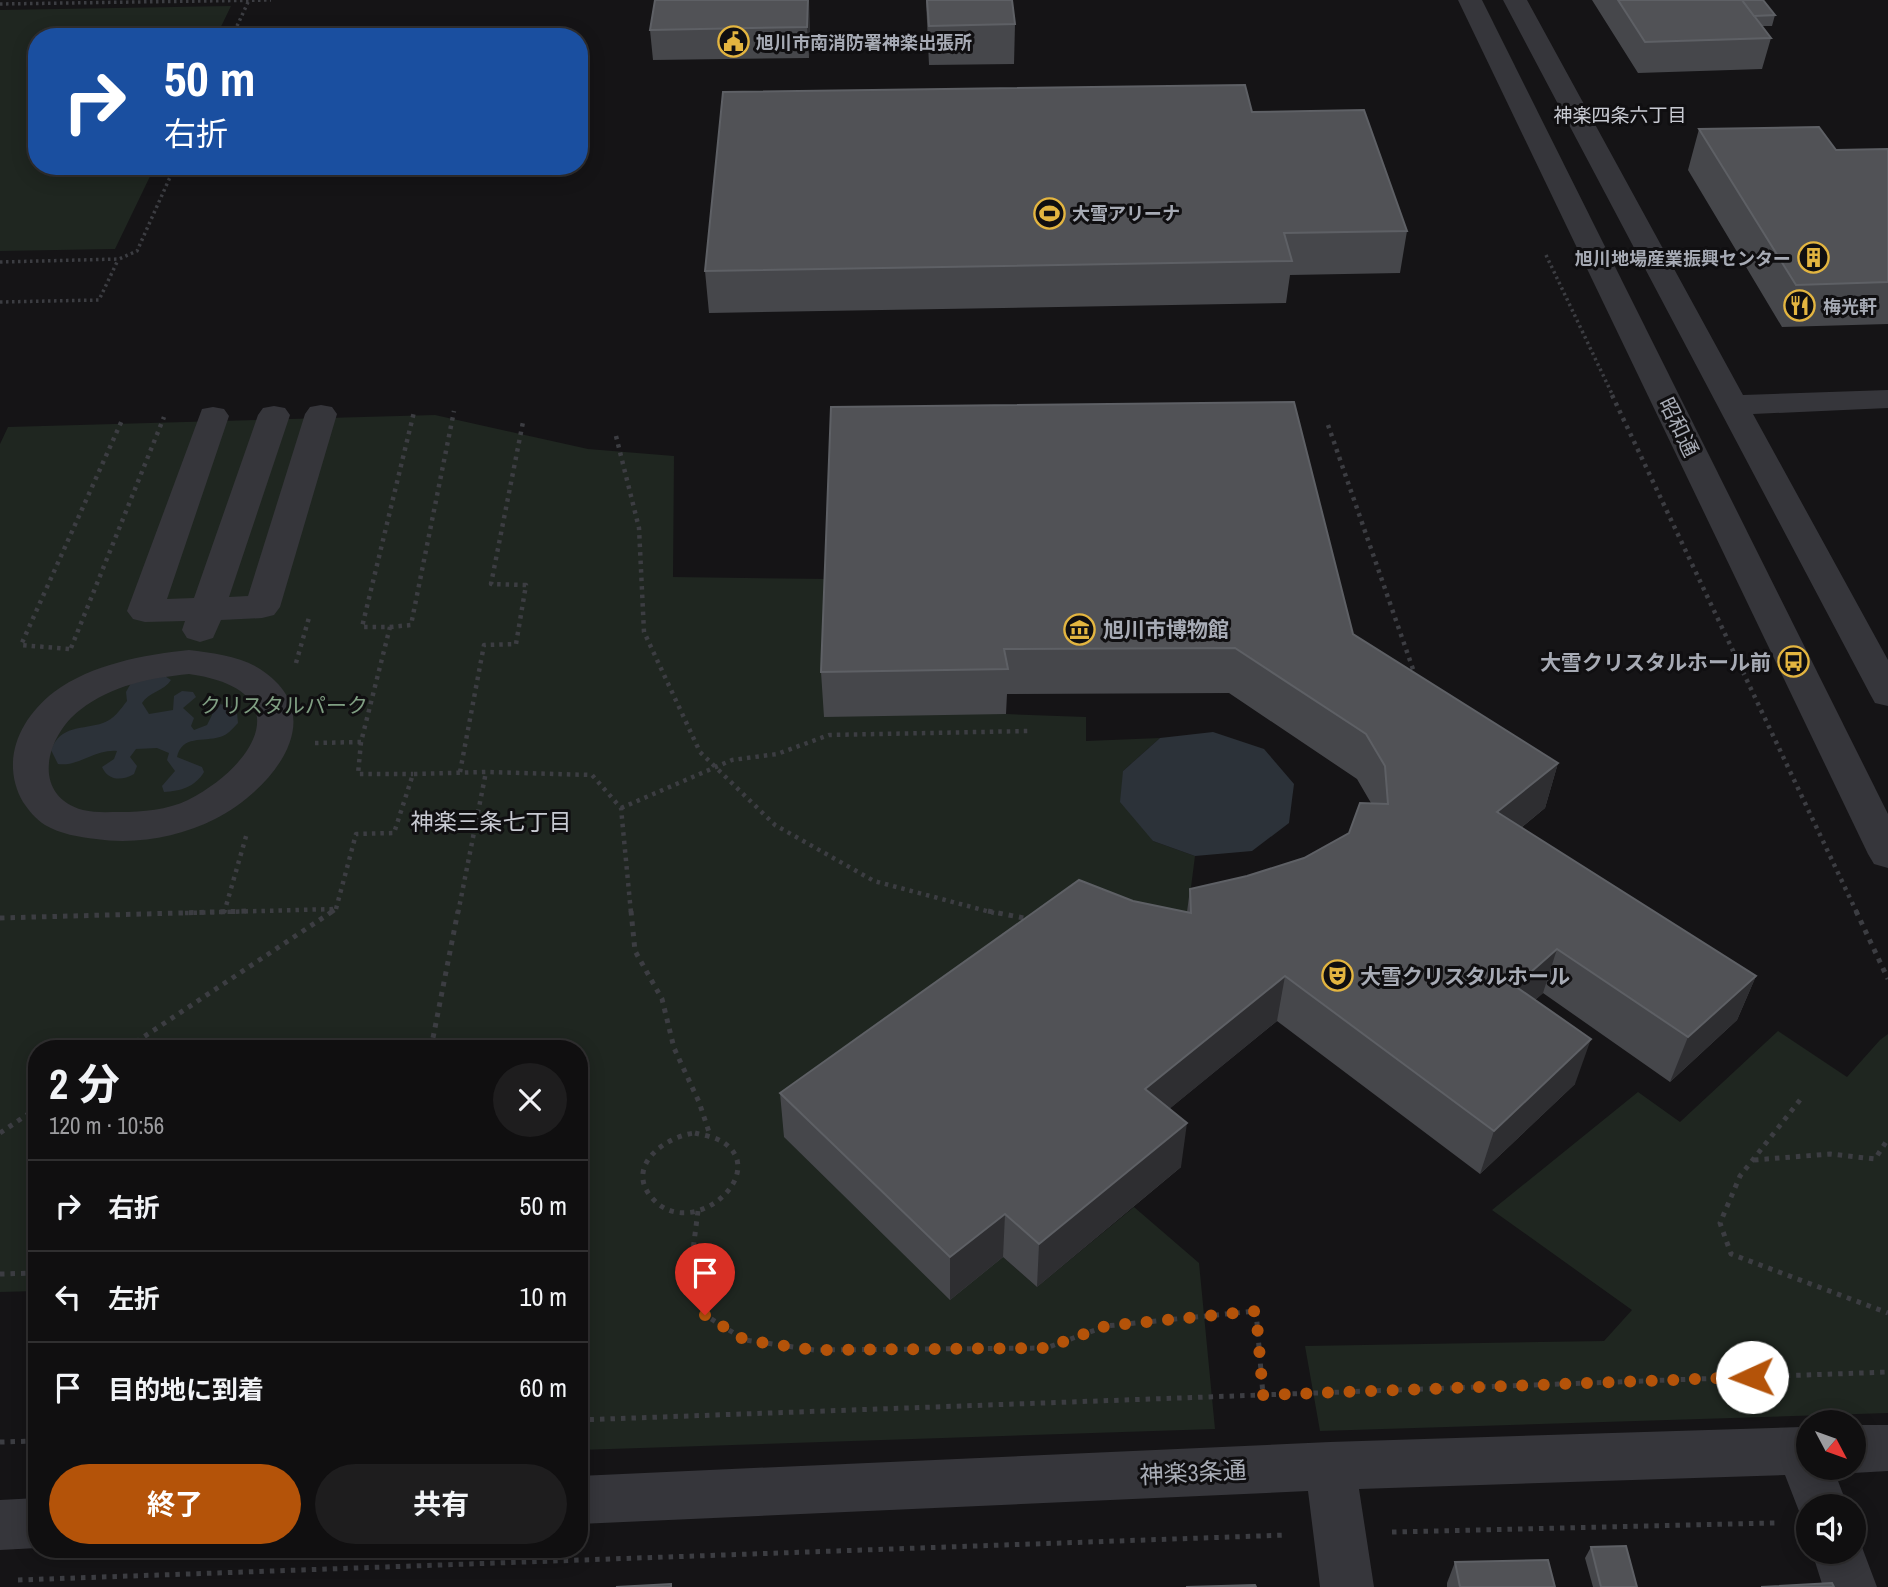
<!DOCTYPE html>
<html lang="ja">
<meta charset="utf-8">
<style>
body{margin:0;font-family:"Archivo Narrow","Noto Sans JP",sans-serif;background:#1e1d1e;color:#f1f3f6;height:100vh;display:flex;flex-direction:column;font-size:26px;white-space:nowrap}
*{box-sizing:border-box;margin:0}
p{font-size:23px;color:#9c9c9f}
.icon{flex:none;width:38px;height:38px;fill:none;stroke:currentColor;stroke-width:2;stroke-linecap:round;stroke-linejoin:round}
.map{position:relative;flex:1;overflow:hidden}
.details{position:absolute;left:28px;top:1040px;width:560px;height:518px;display:flex;flex-direction:column;background:#100f10;border-radius:28px;box-shadow:0 4px 18px #0003,0 0 0 2px #302f30}
.details>*{flex:none}
.top-card{position:absolute;left:28px;top:28px;width:560px;height:147px;border-radius:28px;box-shadow:0 4px 18px #0003,0 0 0 2px #302f30;background:#1a4fa0;color:#fff;overflow:hidden}
.needle{width:46px;rotate:131deg}
.tools{position:absolute;left:1796px;top:1410px;display:grid;gap:14px}
.tools a{display:grid;place-items:center;width:70px;height:70px;border-radius:50%;background:#100f10;box-shadow:0 4px 18px #0003,0 0 0 2px #302f30;font-size:35px}
.pin{position:absolute;display:grid;place-items:center;width:60px;height:60px;color:#fff;margin:-72px -30px;border-radius:50% 50% 50% 0;rotate:-45deg;box-shadow:0 0 7px #0007}
.pin .icon{rotate:45deg}
.me{position:absolute;width:77px;margin:-38px;rotate:268deg;stroke-linejoin:round;filter:drop-shadow(0 0 5px #0008)}
.turn{display:flex;align-items:center;gap:24px;height:147px;padding:0 21px;font-size:32px}
.turn .icon{width:91px;height:91px;stroke-width:2.5}
.turn b{display:block;font-size:49px;line-height:60px}
.round{display:grid;place-items:center;flex:none;width:74px;height:74px;border-radius:37px;background:#1e1d1e}
.head{display:flex;align-items:center;justify-content:space-between;height:119px;padding:0 21px}
h1{font-size:42px;font-weight:700;line-height:52px}
.primary-button{display:flex;gap:14px;margin-top:auto;padding:14px 21px}
.primary-button a{flex:1;height:80px;border-radius:42px;background:#b45309;color:#fff;font-size:28px;font-weight:700;line-height:80px;text-align:center}
.primary-button a+a{background:#1e1d1e;color:#f1f3f6}
ul{padding:0;list-style:none}
li{display:flex;align-items:center;gap:21px;height:91px;padding:0 21px;border-top:2px solid #302f30}
li div{flex:1}
li b{display:block;font-size:26px}
li em{font-style:normal}
.map>svg:first-child{display:block}
.green{fill:#1f2620}
.water{fill:#2c3239}
.lines{fill:none;stroke-linecap:round;stroke-linejoin:round}
.path-far2{stroke:#3c3d42;stroke-width:3.5;stroke-dasharray:2.5 3.5;stroke-linecap:butt}
.path-far1{stroke:#3c3d42;stroke-width:4.5;stroke-dasharray:3.5 5;stroke-linecap:butt}
.path{stroke:#3c3d42;stroke-width:5;stroke-dasharray:4.5 6;stroke-linecap:butt}
.minor{fill:#36363b;fill-rule:evenodd}
.wall{fill:#46474b}
.shaded-wall{fill:#2e2e31}
.building{fill:#515256;stroke:#5e6065;stroke-width:2}
.route{stroke:#b45309;stroke-width:12;stroke-dasharray:0 21.6}
.labels{text-anchor:middle;dominant-baseline:central;stroke-width:6;stroke-linejoin:round;paint-order:stroke}
.far-poi-label{font-size:18px;font-weight:bold;fill:#a7abb5;stroke:#100f11;text-anchor:start}
.far-neighbourhood-label{font-size:19px;fill:#c8cad2;stroke:#100f11}
.street-label{font-size:21px;fill:#a7abb5;stroke:#100f11}
.poi-label{font-size:21px;font-weight:bold;fill:#a7abb5;stroke:#100f11;text-anchor:start}
.park-label{font-size:21px;fill:#809f83;stroke:#100f11}
.neighbourhood-label{font-size:23px;fill:#c8cad2;stroke:#100f11}
.near-street-label{font-size:24px;fill:#a7abb5;stroke:#100f11}
</style>
<div class="map">
<svg width="1888" height="1587" viewBox="0 0 1888 1587">
<rect width="100%" height="100%" fill="#151416"/>
<g class="green">
<polygon points="231,6 216,37 37,37 37,166 155,166 115,249 0,251 0,10"/>
<polygon points="435,415 588,449 674,456 673,577 829,579 1006,714 1086,717 1086,741 1160,738 1123,771 1153,841 1195,856 1185,934 1003,1257 1037,1287 1134,1207 1199,1263 1215,1429 579,1450 579,1048 37,1048 37,1291 0,1292 0,444 8,427"/>
<polygon points="1778,1031 1847,1077 1880,1040 1888,1034 1888,1413 1320,1431 1305,1346 1604,1341 1632,1310 1492,1210 1638,1092 1680,1122"/>
</g>
<g class="water">
<path d="M163,675L171,680C164,691 149,692 142,703L149,714L173,710L174,696L182,691L193,692L196,697L183,708L194,718L191,726L194,730L207,725L212,715L210,707L219,704L232,706L237,713L238,723C232,729 228,735 220,737C203,742 182,735 177,757L202,767L204,772C195,787 181,791 164,792L162,786L175,771L167,760L169,753L157,748L136,749L130,757L137,766L134,774C122,781 108,781 102,767L114,759L117,751C95,749 79,767 58,764L51,750C61,724 83,730 103,723C114,719 120,710 127,701L126,692L131,683Z"/>
<polygon points="1213,732 1264,749 1294,784 1289,823 1252,851 1195,856 1153,841 1120,802 1123,771 1160,738"/>
</g>
<g class="lines">
<g class="path-far2">
<polyline points="0,4 271,0"/>
<polyline points="232,37 249,0"/>
<polyline points="1546,255 1613,396"/>
<polyline points="0,262 119,259 137,251 175,166"/>
<polyline points="0,302 99,300 118,260"/>
</g>
<g class="path-far1">
<polyline points="1612,395 1857,913"/>
<polyline points="1328,425 1415,675"/>
<polyline points="616,436 639,528 644,632 700,752 775,825 874,881 994,913"/>
<polyline points="390,627 411,625 454,411"/>
<polyline points="71,648 164,417"/>
<polyline points="69,649 21,645 123,418"/>
<polyline points="296,663 310,614"/>
<polyline points="361,742 358,774 413,774"/>
<polyline points="315,743 361,742 390,627 362,627 414,412"/>
<polyline points="460,772 484,645 516,644 526,585 491,584 523,422"/>
<polyline points="621,808 732,760 777,754 829,735 1029,731"/>
<polyline points="336,909 356,834 394,833 413,774 486,772 592,775 621,808 631,913"/>
<polyline points="185,913 336,909 330,913"/>
<polyline points="224,913 247,833"/>
<polyline points="458,913 486,772"/>
</g>
<g class="path">
<polyline points="631,911 635,951 662,999 674,1048 699,1102 710,1135"/>
<polyline points="988,911 1029,919"/>
<polyline points="1856,911 1888,979"/>
<polyline points="0,918 250,911"/>
<polyline points="127,1048 333,911"/>
<polyline points="431,1048 458,911"/>
<polyline points="1800,1100 1740,1176 1720,1223 1731,1254 1888,1313"/>
<polyline points="0,1133 37,1108"/>
<path d="M695,1133C703,1135 714,1137 721,1141C773,1171 692,1244 652,1198C624,1166 666,1136 695,1133Z"/>
<polyline points="1754,1160 1830,1154 1875,1159 1888,1139"/>
<polyline points="698,1211 689,1281 705,1315 745,1340 814,1350 1046,1348 1106,1326 1256,1311 1263,1395"/>
<polyline points="0,1274 37,1273"/>
<polyline points="579,1420 1888,1372"/>
<polyline points="0,1442 37,1441"/>
<polyline points="1392,1532 1775,1523"/>
<polyline points="18,1580 1286,1535"/>
</g>
<g class="minor">
<polygon points="1458,0 1482,0 1888,814 1888,868 1874,864 1868,854"/>
<polygon points="1503,0 1527,0 1743,395 1888,390 1888,408 1753,414 1888,660 1888,706 1875,703 1870,694"/>
<polygon points="321,405 332,407 337,414 280,607 274,615 262,618 221,620 213,638 200,642 187,638 182,630 185,621 145,622 133,619 127,611 202,409 213,407 224,409 229,416 167,599 194,598 258,415 263,408 274,406 285,408 290,415 229,597 248,596 305,414 310,407"/>
<path d="M189,650C212,653 240,656 260,669C334,717 270,791 215,819C180,837 135,845 96,839C79,837 60,834 45,825C36,819 29,811 23,802C0,762 19,719 54,692C92,664 143,655 189,650ZM189,674C298,689 260,763 188,800C167,810 143,812 120,812C108,812 95,813 83,810C30,795 46,736 80,710C112,685 150,678 189,674Z"/>
<polygon points="1853,1425 1888,1425 1888,1471 1853,1473 1842,1468 1853,1468"/>
<polygon points="1801,1427 1808,1427 1808,1468 1833,1468 1848,1507 1808,1507 1808,1526 1804,1524 1785,1475 1359,1489 1374,1587 1320,1587 1308,1491 579,1524 579,1476 1330,1442"/>
<polygon points="37,1498 37,1548 0,1550 0,1500"/>
<polygon points="1853,1533 1857,1534 1877,1587 1823,1587 1812,1552 1853,1552"/>
</g>
</g>
<g class="wall">
<polygon points="926,0 1012,0 1015,24 1014,64 929,65"/>
<polygon points="1592,0 1763,0 1775,15 1772,26 1762,26 1771,38 1762,69 1638,73"/>
<polygon points="810,24 809,58 653,60 650,30"/>
<polygon points="1252,112 1407,231 1400,273 1290,275 1286,303 709,313 705,271"/>
<polygon points="1699,129 1836,150 1888,149 1888,324 1782,327 1688,170"/>
<polygon points="831,407 1353,634 1558,763 1545,808 1521,828 1756,976 1737,1020 1670,1082 1543,993 1535,1000 1575,1084 1480,1174 1277,1021 1169,1109 1181,1167 1037,1287 1003,1257 950,1300 784,1137 780,1093 1133,901 1187,912 1190,889 1247,876 1304,858 1349,833 1371,803 1357,779 1229,693 1007,694 1006,714 824,717 821,672"/>
<polygon points="1591,1547 1637,1587 1593,1587 1585,1558"/>
<polygon points="1455,1562 1555,1587 1447,1587 1447,1583"/>
</g>
<g class="shaded-wall">
<polygon points="809,0 810,24 809,58 807,27"/>
<polygon points="1558,763 1545,808 1485,857 1497,812"/>
<polygon points="1557,949 1543,993 1501,1030 1515,986"/>
<polygon points="1285,976 1277,1021 1140,1133 1145,1089"/>
<polygon points="1756,976 1737,1020 1670,1082 1688,1037"/>
<polygon points="1591,1039 1575,1084 1480,1174 1494,1131"/>
<polygon points="1187,1123 1181,1167 1037,1287 1039,1244"/>
<polygon points="1005,1214 1003,1257 950,1300 950,1257"/>
</g>
<g class="building">
<polygon points="655,0 808,0 807,27 650,30"/>
<polygon points="927,0 1012,0 1015,24 929,26"/>
<polygon points="1618,0 1742,0 1771,38 1645,42"/>
<polygon points="1742,0 1763,0 1775,15 1754,16"/>
<polygon points="1245,85 1252,112 1364,110 1407,231 1284,233 1292,261 705,271 723,92"/>
<polygon points="1819,127 1836,150 1888,149 1888,282 1796,285 1699,129"/>
<polygon points="1294,402 1353,634 1558,763 1497,812 1756,976 1688,1037 1557,949 1515,986 1591,1039 1494,1131 1285,976 1145,1089 1187,1123 1039,1244 1005,1214 950,1257 780,1093 1079,880 1133,901 1191,913 1190,889 1247,876 1304,858 1349,833 1360,803 1388,804 1385,766 1366,734 1235,648 1004,649 1008,669 821,672 831,407"/>
<polygon points="1626,1546 1637,1587 1601,1587 1591,1547"/>
<polygon points="1548,1560 1555,1587 1460,1587 1455,1562"/>
<polygon points="1832,1583 1834,1587 1761,1587"/>
<polygon points="671,1584 671,1587 616,1587"/>
<polygon points="1255,1585 1256,1587 1186,1587"/>
</g>
<g class="lines">
<polyline class="route" points="705,1315 745,1340 814,1350 1046,1348 1106,1326 1256,1311 1263,1395 1752,1377"/>
</g>
<defs>
<symbol id="civic-ring" viewBox="-11 -11 22 22"><circle r="9.5" fill="#100f11" stroke="#e3b540" stroke-width="1.5"/><path d="M-.6-6.5H3V-4.5H.6V-3L4-1V1h2V6H-6V1h2V-1L-.6-3ZM-1.2 2.5V6h2.4V2.5Z" fill="#e3b540"/></symbol>
<symbol id="stadium-ring" viewBox="-11 -11 22 22"><circle r="9.5" fill="#100f11" stroke="#e3b540" stroke-width="1.5"/><path d="M0-5a6.5 5 0 1 0 0 10a6.5 5 0 1 0 0-10ZM-3.5-1.8h7v3.6h-7Z" fill="#e3b540"/></symbol>
<symbol id="building-ring" viewBox="-11 -11 22 22"><circle r="9.5" fill="#100f11" stroke="#e3b540" stroke-width="1.5"/><path d="M-4-6H4V6H1V3H-1V6H-4ZM-2.5-4.3h1.7v1.8h-1.7ZM.8-4.3h1.7v1.8H.8ZM-2.5-1h1.7V.8h-1.7ZM.8-1h1.7V.8H.8Z" fill="#e3b540"/></symbol>
<symbol id="restaurant-ring" viewBox="-11 -11 22 22"><circle r="9.5" fill="#100f11" stroke="#e3b540" stroke-width="1.5"/><path d="M-5-6h1v4h1v-4h1v4h1v-4h1v5L-1.5 .5V6h-2V.5L-5-1ZM5-6V6H3V1.5H1.5Q1.5-4 5-6Z" fill="#e3b540"/></symbol>
<symbol id="museum-ring" viewBox="-11 -11 22 22"><circle r="9.5" fill="#100f11" stroke="#e3b540" stroke-width="1.5"/><path d="M0-6L6-3V-2H-6V-3ZM-5-1h2V3h-2ZM-1-1h2V3h-2ZM3-1h2V3H3ZM-6 4H6V6H-6Z" fill="#e3b540"/></symbol>
<symbol id="bus-ring" viewBox="-11 -11 22 22"><circle r="9.5" fill="#100f11" stroke="#e3b540" stroke-width="1.5"/><path d="M-5-6H5V4H4V6H2V4H-2V6H-4V4H-5ZM-3.5-4V0h7V-4ZM-3.5 1.2v1.5H-2V1.2ZM2 1.2v1.5H3.5V1.2Z" fill="#e3b540"/></symbol>
<symbol id="theatre-ring" viewBox="-11 -11 22 22"><circle r="9.5" fill="#100f11" stroke="#e3b540" stroke-width="1.5"/><path d="M-5-5.5Q0-4 5-5.5V0Q5 5 0 6Q-5 5-5 0ZM-3.3-2.5H-1v1.5H-3.3ZM1-2.5H3.3v1.5H1ZM-2.8 1Q0 5.5 2.8 1Z" fill="#e3b540"/></symbol>
</defs>
<g fill-rule="evenodd">
<use href="#civic-ring" x="716" y="24" width="35" height="35"/>
<use href="#stadium-ring" x="1032" y="196" width="35" height="35"/>
<use href="#building-ring" x="1796" y="240" width="35" height="35"/>
<use href="#restaurant-ring" x="1782" y="288" width="35" height="35"/>
<use href="#museum-ring" x="1062" y="612" width="35" height="35"/>
<use href="#bus-ring" x="1776" y="644" width="35" height="35"/>
<use href="#theatre-ring" x="1320" y="958" width="35" height="35"/>
</g>
<g class="labels">
<g class="far-poi-label">
<text x="756" y="42">旭川市南消防署神楽出張所</text>
<text x="1072" y="213">大雪アリーナ</text>
<text x="1791" y="258" text-anchor="end">旭川地場産業振興センター</text>
<text x="1823" y="306">梅光軒</text>
</g>
<g class="far-neighbourhood-label">
<text x="1620" y="115">神楽四条六丁目</text>
</g>
<g class="street-label">
<text transform="translate(1679 427) rotate(64)">昭和通</text>
</g>
<g class="poi-label">
<text x="1103" y="629">旭川市博物館</text>
<text x="1771" y="662" text-anchor="end">大雪クリスタルホール前</text>
<text x="1360" y="976">大雪クリスタルホール</text>
</g>
<g class="park-label">
<text x="284" y="705">クリスタルパーク</text>
</g>
<g class="neighbourhood-label">
<text x="491" y="821">神楽三条七丁目</text>
</g>
<g class="near-street-label">
<text transform="translate(1193 1472) rotate(-3)">神楽3条通</text>
</g>
</g>
</svg>
<div class="tools">
<a><svg class="needle" viewBox="-14 -14 28 28"><path d="M0-13l5 13h-10z" fill="#e53935"/><path d="M0 13l5-13h-10z" fill="#9c9c9f"/></svg></a>
<a><svg class="icon" aria-label="sound" viewBox="0 0 24 24"><path d="M4 9h4l5-4v14l-5-4H4zM17 9q2 3 0 6"/></svg></a>
</div>
<div class="pin" style="left:705px;top:1315px;background:#d93025"><svg class="icon" aria-label="arrive" viewBox="0 0 24 24"><path d="M6 21V4h12l-3 4 3 4H6"/></svg></div>
<svg class="me" style="left:1752px;top:1377px" viewBox="-20 -20 40 40"><circle r="19" fill="#fff"/><path d="M0-13L10 11 0 6-10 11z" fill="#b45309"/></svg>
<div class="top-card">
<div class="turn"><svg class="icon" aria-label="right" viewBox="0 0 24 24"><path d="M7 20v-9h11M14 6l5 5-5 5"/></svg><div><b>50 m</b>右折</div></div>
</div>
<section class="details">
<div class="head"><div><h1>2 分</h1><p>120 m · 10:56</p></div><a class="round"><svg class="icon" aria-label="close" viewBox="0 0 24 24"><path d="M6 6l12 12M18 6L6 18"/></svg></a></div>
<ul>
<li><svg class="icon" aria-label="right" viewBox="0 0 24 24"><path d="M7 20v-9h11M14 6l5 5-5 5"/></svg><div><b>右折</b></div><em>50 m</em></li>
<li><svg class="icon" aria-label="left" viewBox="0 0 24 24"><path d="M17 20v-9H6M10 6l-5 5 5 5"/></svg><div><b>左折</b></div><em>10 m</em></li>
<li><svg class="icon" aria-label="arrive" viewBox="0 0 24 24"><path d="M6 21V4h12l-3 4 3 4H6"/></svg><div><b>目的地に到着</b></div><em>60 m</em></li>
</ul>
<div class="primary-button"><a>終了</a><a>共有</a></div>
</section>
</div>
